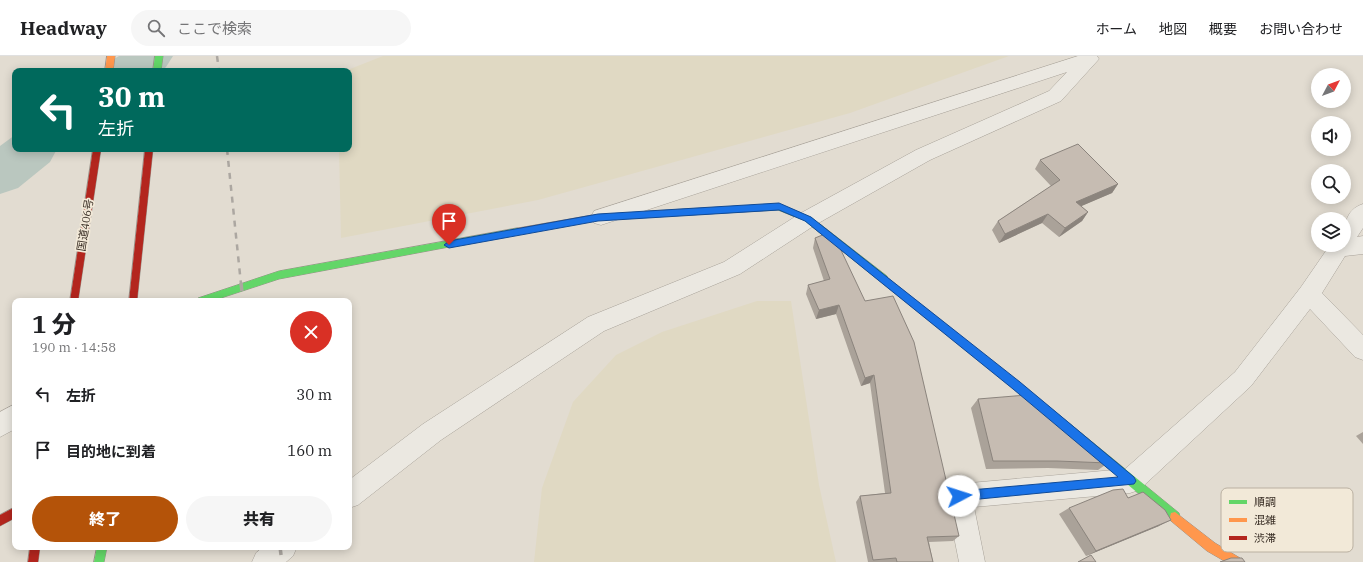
<!DOCTYPE html>
<html lang="ja">
<meta charset="utf-8">
<style>
body{margin:0;font-family:"IBM Plex Serif","Noto Sans JP",serif;background:#f6f6f6;color:#202124;height:100vh;display:flex;flex-direction:column;font-size:15px;white-space:nowrap}
*{box-sizing:border-box;margin:0}
p{font-size:13px;color:#757577}
.icon{flex:none;width:22px;height:22px;fill:none;stroke:currentColor;stroke-width:2;stroke-linecap:round;stroke-linejoin:round}
.map{position:relative;flex:1;overflow:hidden}
.details{position:absolute;left:12px;top:242px;width:340px;height:252px;display:flex;flex-direction:column;background:#fff;border-radius:8px;box-shadow:0 2px 10px #0003}
.details>*{flex:none}
.top-card{position:absolute;left:12px;top:12px;width:340px;height:84px;border-radius:8px;box-shadow:0 2px 10px #0003;background:#00695c;color:#fff;overflow:hidden}
.needle{width:26px;rotate:49deg}
.buttons{position:absolute;left:1311px;top:12px;display:grid;gap:8px}
.buttons a{display:grid;place-items:center;width:40px;height:40px;border-radius:50%;background:#fff;box-shadow:0 2px 10px #0003;font-size:20px}
.pin{position:absolute;display:grid;place-items:center;width:34px;height:34px;color:#fff;margin:-41px -17px;border-radius:50% 50% 50% 0;rotate:-45deg;box-shadow:0 0 4px #0007}
.pin .icon{rotate:45deg}
.me{position:absolute;width:44px;margin:-22px;rotate:85deg;stroke-linejoin:round;filter:drop-shadow(0 0 3px #0008)}
.turn{display:flex;align-items:center;gap:14px;height:84px;padding:0 20px;font-size:18px}
.turn .icon{width:52px;height:52px;stroke-width:2.5}
.turn b{display:block;font-size:28px;line-height:34px}
.round{display:grid;place-items:center;flex:none;width:42px;height:42px;border-radius:21px;background:#f6f6f6}
.headline{display:flex;align-items:center;justify-content:space-between;height:68px;padding:0 20px}
h1{font-size:24px;font-weight:800;line-height:30px}
.action{display:flex;gap:8px;margin-top:auto;padding:8px 20px}
.action a{flex:1;height:46px;border-radius:24px;background:#b45309;color:#fff;font-size:16px;font-weight:800;line-height:46px;text-align:center}
.action a+a{background:#f6f6f6;color:#202124}
ul{padding:0;list-style:none}
li{display:flex;align-items:center;gap:12px;height:56px;padding:0 20px}
li div{flex:1}
li b{display:block;font-size:15px}
li em{font-style:normal}
header{display:flex;align-items:center;gap:24px;box-sizing:border-box;height:56px;padding:0 20px;background:#fff;border-bottom:1px solid #e0e0e0}
header strong{font-size:19px}
nav{display:flex;gap:22px;margin-inline-start:auto;font-size:14px}
.search{width:280px;height:36px;background:#f6f6f6;display:flex;align-items:center;gap:10px;box-sizing:border-box;padding:0 14px;border-radius:22px;color:#757577;font-size:15px}
.map>svg:first-child{display:block}
.farmland{fill:#e0d9c3}
.lines{fill:none;stroke-linecap:round;stroke-linejoin:round}
.river{fill:#bac7bf;fill-rule:evenodd}
.street-casing{stroke:#a8a299;stroke-width:1}
.fast-casing{stroke:#989189;stroke-width:1}
.slow-casing{stroke:#989189;stroke-width:1}
.jam-casing{stroke:#989189;stroke-width:1}
.street{fill:#ebe8e1;fill-rule:evenodd}
.fast{fill:#63d668;fill-rule:evenodd}
.slow{fill:#ff974d;fill-rule:evenodd}
.jam{fill:#b3261e;fill-rule:evenodd}
.rail-far1{stroke:#aca7a1;stroke-width:2.5;stroke-dasharray:6 6;stroke-linecap:butt}
.rail{stroke:#aca7a1;stroke-width:3.5;stroke-dasharray:8 8;stroke-linecap:butt}
.wall{fill:#aaa299}
.shaded-wall{fill:#8b847d}
.building{fill:#c6bcb2;stroke:#8b847d}
.route{fill:#1a73e8;stroke:#114b97}
.labels{text-anchor:middle;dominant-baseline:central;stroke-width:3.5;stroke-linejoin:round;paint-order:stroke}
.street-label{font-size:11px;fill:#362b22;stroke:#f2e9d8}
.key{fill:#f2e9d8;stroke:#bab0a1;stroke-width:1}
.key-label{font-size:11px;fill:#362b22}
</style>
<header>
<strong>Headway</strong>
<div class="search"><svg class="icon" aria-label="search" viewBox="0 0 24 24"><circle cx="10" cy="10" r="6"/><path d="M15 15l6 6"/></svg>ここで検索</div>
<nav><a>ホーム</a><a>地図</a><a>概要</a><a>お問い合わせ</a></nav>
</header>
<div class="map">
<svg width="1363" height="506" viewBox="0 0 1363 506">
<rect width="100%" height="100%" fill="#e2dcd1"/>
<g class="farmland">
<polygon points="383,0 1009,0 850,57 538,144 341,182 339,93 349,93 349,15 345,15"/>
<polygon points="757,245 791,245 819,429 836,506 534,506 542,432 573,346 616,299 662,276"/>
</g>
<g class="lines">
<g class="river">
<polygon points="119,0 173,0 166,11 162,15 107,15 114,3"/>
<polygon points="15,79 15,93 57,93 50,106 18,132 0,138 0,90"/>
</g>
<defs>
<g id="street">
<polygon points="1078,0 1097,0 1099,3 1061,45 930,104 815,169 740,218 604,275 441,384 358,449 349,452 349,424 423,368 588,261 724,206 801,157 916,94 1049,35 1067,16 601,169 594,167 591,161 594,155"/>
<path d="M1363,148V172L1357,181L1363,180V198L1345,200L1322,237L1363,279V304L1355,301L1310,253L1251,330L1139,434L1130,437L974,451L985,506H959L946,440L950,431L959,428L1125,413L1235,316L1301,231L1330,189H1344C1344,172 1344,154 1363,148Z"/>
<polygon points="15,348 15,373 0,381 0,356"/>
<polygon points="263,491 297,491 293,500 286,506 252,506 256,497"/>
</g>
<g id="fast">
<polygon points="155,0 163,0 161,15 153,15"/>
<polygon points="779,148 811,161 887,220 888,223 887,226 881,226 805,165 778,154 689,159 685,156 689,153"/>
<polygon points="518,172 522,175 518,178 279,223 212,245 197,245 198,242 279,215"/>
<polygon points="1022,330 1025,331 1179,457 1180,461 1179,465 1175,466 1171,465 1019,337 1017,334 1019,331"/>
<polygon points="97,491 107,491 104,506 94,506"/>
</g>
<g id="slow">
<polygon points="107,0 115,0 113,15 105,15"/>
<polygon points="689,153 693,156 689,159 598,164 518,178 514,175 518,172 598,158"/>
<polygon points="1175,456 1215,487 1240,502 1241,506 1226,506 1207,495 1171,465 1170,461 1171,457"/>
</g>
<g id="jam">
<polygon points="93,93 101,93 78,245 70,245"/>
<polygon points="145,93 153,93 137,245 129,245"/>
<polygon points="884,219 1025,331 1027,334 1025,337 1022,338 1019,337 881,226 880,223 881,220"/>
<polygon points="15,451 15,462 0,470 0,459"/>
<polygon points="30,491 40,491 38,506 28,506"/>
</g>
</defs>
<use href="#street" class="street-casing"/>
<use href="#fast" class="fast-casing"/>
<use href="#slow" class="slow-casing"/>
<use href="#jam" class="jam-casing"/>
<use href="#street" class="street"/>
<use href="#fast" class="fast"/>
<use href="#slow" class="slow"/>
<use href="#jam" class="jam"/>
<g class="rail-far1">
<polyline points="217,0 219,15"/>
<polyline points="227,93 241,228"/>
</g>
<g class="rail">
<polyline points="241,227 243,245"/>
<polyline points="280,491 282,506"/>
</g>
</g>
<g class="wall">
<polygon points="1040,104 1118,128 1112,137 1081,150 1088,156 1082,165 1059,181 1042,167 999,187 992,174 998,165 1051,130 1035,113"/>
<polygon points="815,182 959,480 953,485 929,486 933,506 868,506 856,446 860,440 885,437 870,327 861,330 836,258 816,263 806,238 808,229 824,225 813,192"/>
<polygon points="978,343 1108,407 1098,414 1048,412 986,413 971,352"/>
<polygon points="1363,376 1363,388 1356,380"/>
<polygon points="1128,442 1159,470 1086,500 1059,458 1069,452"/>
</g>
<g class="shaded-wall">
<polygon points="1118,128 1112,137 1070,155 1076,146"/>
<polygon points="1088,156 1082,165 1059,181 1065,172"/>
<polygon points="1048,158 1042,167 999,187 1005,178"/>
<polygon points="839,249 836,258 816,263 819,254"/>
<polygon points="874,319 870,327 861,330 865,322"/>
<polygon points="1171,464 1159,470 1086,500 1096,495"/>
</g>
<g class="building">
<polygon points="1078,88 1118,128 1076,146 1088,156 1065,172 1048,158 1005,178 998,165 1060,124 1040,104"/>
<polygon points="825,178 839,190 865,245 893,240 914,286 959,480 927,481 933,506 897,506 896,502 873,504 860,440 891,437 874,319 865,322 839,249 819,254 808,229 830,223 815,182"/>
<polygon points="1027,339 1108,407 1057,405 993,405 978,343"/>
<polygon points="1123,433 1128,442 1143,436 1165,454 1171,464 1096,495 1069,452 1113,434"/>
<polygon points="1091,499 1096,506 1078,506"/>
<polygon points="1231,502 1242,502 1245,506 1220,506"/>
</g>
<polygon class="route" points="779,147 811,161 1020,326 1134,421 1136,425 1134,428 959,445 956,444 954,440 956,436 959,435 1118,421 1013,333 805,165 779,154 598,165 449,192 444,189 449,185 598,158"/>
<g class="labels">
<g class="street-label">
<text transform="translate(85 169) rotate(-81)">国道406号</text>
</g>
</g>
<rect x="1221" y="432" width="132" height="64" rx="6" class="key"/>
<rect x="1229" y="444" width="18" height="4" fill="#63d668"/>
<rect x="1229" y="462" width="18" height="4" fill="#ff974d"/>
<rect x="1229" y="480" width="18" height="4" fill="#b3261e"/>
<g class="key-label">
<text x="1254" y="450">順調</text>
<text x="1254" y="468">混雑</text>
<text x="1254" y="486">渋滞</text>
</g>
</svg>
<div class="buttons">
<a><svg class="needle" viewBox="-14 -14 28 28"><path d="M0-13l5 13h-10z" fill="#e53935"/><path d="M0 13l5-13h-10z" fill="#757577"/></svg></a>
<a><svg class="icon" aria-label="sound" viewBox="0 0 24 24"><path d="M4 9h4l5-4v14l-5-4H4zM17 9q2 3 0 6"/></svg></a>
<a><svg class="icon" aria-label="search" viewBox="0 0 24 24"><circle cx="10" cy="10" r="6"/><path d="M15 15l6 6"/></svg></a>
<a><svg class="icon" aria-label="layers" viewBox="0 0 24 24"><path d="M12 4l9 5-9 5-9-5zM3 14l9 5 9-5"/></svg></a>
</div>
<div class="pin" style="left:449px;top:189px;background:#d93025"><svg class="icon" aria-label="arrive" viewBox="0 0 24 24"><path d="M6 21V4h12l-3 4 3 4H6"/></svg></div>
<svg class="me" style="left:959px;top:440px" viewBox="-20 -20 40 40"><circle r="19" fill="#fff"/><path d="M0-13L10 11 0 6-10 11z" fill="#1a73e8"/></svg>
<div class="top-card">
<div class="turn"><svg class="icon" aria-label="left" viewBox="0 0 24 24"><path d="M17 20v-9H6M10 6l-5 5 5 5"/></svg><div><b>30 m</b>左折</div></div>
</div>
<section class="details">
<div class="headline"><div><h1>1 分</h1><p>190 m · 14:58</p></div><a class="round" style="background:#d93025;color:#fff"><svg class="icon" aria-label="close" viewBox="0 0 24 24"><path d="M6 6l12 12M18 6L6 18"/></svg></a></div>
<ul>
<li><svg class="icon" aria-label="left" viewBox="0 0 24 24"><path d="M17 20v-9H6M10 6l-5 5 5 5"/></svg><div><b>左折</b></div><em>30 m</em></li>
<li><svg class="icon" aria-label="arrive" viewBox="0 0 24 24"><path d="M6 21V4h12l-3 4 3 4H6"/></svg><div><b>目的地に到着</b></div><em>160 m</em></li>
</ul>
<div class="action"><a>終了</a><a>共有</a></div>
</section>
</div>
